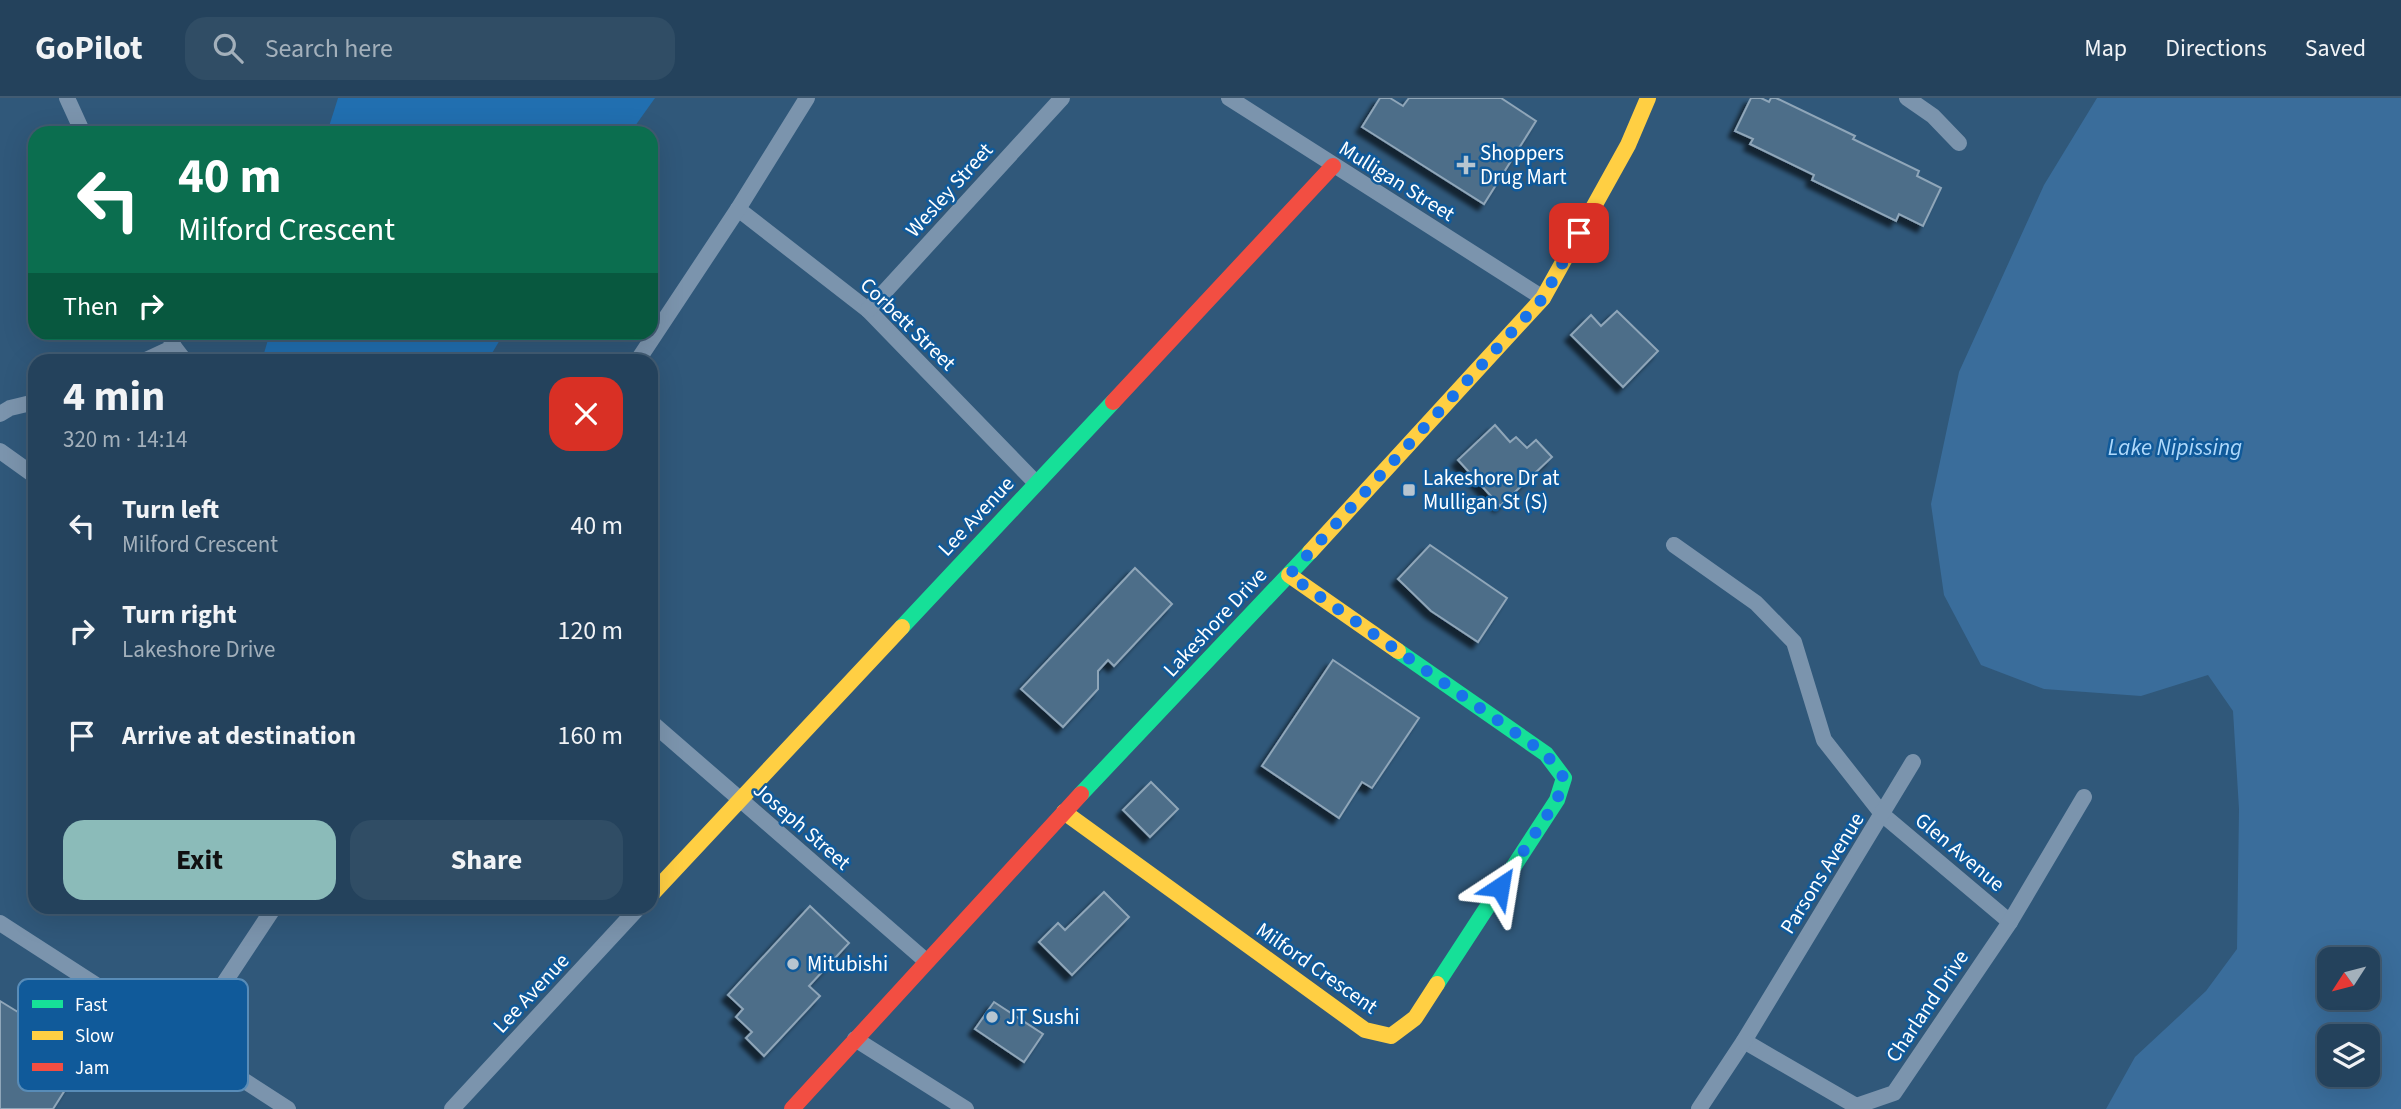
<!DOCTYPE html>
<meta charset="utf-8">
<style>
body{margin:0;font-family:"Source Sans 3",sans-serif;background:#304d65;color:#f1f3f6;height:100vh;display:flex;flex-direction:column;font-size:26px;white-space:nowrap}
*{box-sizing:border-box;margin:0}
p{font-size:23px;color:#a3b0bb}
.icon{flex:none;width:38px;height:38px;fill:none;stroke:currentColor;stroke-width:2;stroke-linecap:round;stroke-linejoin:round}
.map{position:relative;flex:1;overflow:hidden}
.drawer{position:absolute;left:28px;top:256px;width:630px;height:560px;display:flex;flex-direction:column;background:#24425c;border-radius:21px;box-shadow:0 7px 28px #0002,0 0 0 2px #415b72}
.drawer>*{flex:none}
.guide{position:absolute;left:28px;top:28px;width:630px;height:214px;border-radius:21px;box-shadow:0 7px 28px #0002,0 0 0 2px #415b72;background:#0b6e4f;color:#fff;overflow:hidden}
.needle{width:46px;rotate:234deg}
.controls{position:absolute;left:2317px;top:849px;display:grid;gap:14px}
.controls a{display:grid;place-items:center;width:63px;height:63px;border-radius:14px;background:#24425c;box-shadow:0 7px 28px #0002,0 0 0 2px #415b72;font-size:35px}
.pin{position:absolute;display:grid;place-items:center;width:60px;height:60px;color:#fff;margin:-30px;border-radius:14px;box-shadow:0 4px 10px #0006}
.me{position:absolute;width:77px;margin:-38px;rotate:33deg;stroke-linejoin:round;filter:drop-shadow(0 0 5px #0008)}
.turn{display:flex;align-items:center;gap:24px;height:147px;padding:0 35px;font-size:32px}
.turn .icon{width:91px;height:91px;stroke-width:2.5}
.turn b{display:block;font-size:49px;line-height:60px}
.then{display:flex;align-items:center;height:66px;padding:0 35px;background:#0003;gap:14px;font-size:26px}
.round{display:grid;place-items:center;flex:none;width:74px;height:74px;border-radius:21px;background:#304d65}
.head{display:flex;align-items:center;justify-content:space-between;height:119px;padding:0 35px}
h1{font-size:42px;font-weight:700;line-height:52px}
.button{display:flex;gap:14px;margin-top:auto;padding:14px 35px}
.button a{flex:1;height:80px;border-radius:21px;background:#8bbbb9;color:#111;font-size:28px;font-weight:700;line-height:80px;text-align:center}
.button a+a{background:#304d65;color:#f1f3f6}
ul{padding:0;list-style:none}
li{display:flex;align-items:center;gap:21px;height:105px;padding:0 35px}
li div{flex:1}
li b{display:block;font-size:26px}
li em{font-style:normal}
header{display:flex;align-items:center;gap:42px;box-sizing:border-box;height:98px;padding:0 35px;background:#24425c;border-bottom:2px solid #415b72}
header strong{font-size:33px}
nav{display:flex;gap:38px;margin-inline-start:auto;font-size:24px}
.search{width:490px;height:63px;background:#304d65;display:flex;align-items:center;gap:18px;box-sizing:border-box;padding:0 24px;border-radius:21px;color:#a3b0bb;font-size:26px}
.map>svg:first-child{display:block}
.green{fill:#216fb0}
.water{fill:#3a6d9b;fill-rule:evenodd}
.building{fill:#4e6e89;stroke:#8fa6b9;stroke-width:2;filter:url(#shadow)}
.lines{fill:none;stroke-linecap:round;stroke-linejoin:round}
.street{stroke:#7b94ad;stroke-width:16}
.fast{stroke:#16e098;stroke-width:16}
.slow{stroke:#ffcf43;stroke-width:16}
.jam{stroke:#f24e42;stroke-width:16}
.route{stroke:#1a73e8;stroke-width:12;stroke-dasharray:0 21.6}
.poi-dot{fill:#b7c5d0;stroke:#105a9a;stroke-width:2.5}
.labels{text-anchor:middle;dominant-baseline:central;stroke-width:5;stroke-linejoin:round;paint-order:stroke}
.poi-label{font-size:21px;fill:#fff;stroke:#105a9a;text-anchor:start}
.street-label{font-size:21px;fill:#fff;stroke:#105a9a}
.water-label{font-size:23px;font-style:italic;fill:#afd9fb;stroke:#105a9a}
.key{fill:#105a9a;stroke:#588cb8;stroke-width:2}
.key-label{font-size:19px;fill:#fff}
</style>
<header>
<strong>GoPilot</strong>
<div class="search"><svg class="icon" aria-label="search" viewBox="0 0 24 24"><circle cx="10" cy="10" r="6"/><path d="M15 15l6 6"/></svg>Search here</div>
<nav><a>Map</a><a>Directions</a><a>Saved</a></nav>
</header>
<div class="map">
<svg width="2401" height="1011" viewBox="0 0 2401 1011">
<defs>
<filter id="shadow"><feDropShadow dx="-6" dy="6" stdDeviation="2" flood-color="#0009"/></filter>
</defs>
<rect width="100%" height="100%" fill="#30587a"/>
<g class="green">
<polygon points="338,0 655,0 630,35 327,35"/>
<polygon points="270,235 270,234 504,235 488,262 262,262"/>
</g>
<path class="water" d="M2097,0H2401V1011H2106L2135,959L2206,893L2237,851L2239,711L2233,613L2208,577L2141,598L2044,591L1981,567L1944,497L1931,406L1959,274L2044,87ZM2329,861H2368V900H2329ZM2329,938H2368V976H2329Z"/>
<g class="building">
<polygon points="1380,0 1390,0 1403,8 1409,0 1501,0 1536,23 1484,106 1362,29"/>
<polygon points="1751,0 1761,0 1769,4 1771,0 1776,0 1855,38 1853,41 1919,73 1917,78 1941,90 1923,128 1899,116 1896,123 1812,82 1814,77 1750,46 1753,41 1735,33"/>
<polygon points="1617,213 1658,253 1623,289 1571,237 1591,217 1601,228"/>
<polygon points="1495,327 1510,344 1516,339 1527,350 1536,342 1552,359 1500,408 1458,362"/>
<polygon points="1430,447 1507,500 1478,544 1431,513 1398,481"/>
<polygon points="1135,470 1172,506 1114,568 1108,562 1098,573 1098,591 1063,629 1021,591"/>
<polygon points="1333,562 1419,620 1372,690 1362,684 1339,720 1262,668"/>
<polygon points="1151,684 1178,711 1150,739 1123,712"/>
<polygon points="1104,794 1129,819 1072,877 1039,844 1058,825 1065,832"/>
<polygon points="810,808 849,845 809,888 820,898 764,958 746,940 752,934 736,919 743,911 728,897"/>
<polygon points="0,903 26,919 34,907 48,916 40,928 72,948 57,972 72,981 53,1011 0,1011"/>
<polygon points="994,904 1043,936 1024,964 975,931"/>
</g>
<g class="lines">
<g class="street">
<polyline points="67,0 83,35"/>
<polyline points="1229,0 1543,200"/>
<polyline points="1907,0 1933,18 1959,45"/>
<polyline points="738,111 868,212 1036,385"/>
<polyline points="868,212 1062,0"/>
<polyline points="168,234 174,249 184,262"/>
<polyline points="146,262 174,249"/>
<polyline points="638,262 738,111 807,0"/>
<polyline points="0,316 10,310 35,304"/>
<polyline points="0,353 35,378"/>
<polyline points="1674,447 1756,505 1794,544 1824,642 1883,717 2010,824"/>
<polyline points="651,624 926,863"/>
<polyline points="0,825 288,1011"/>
<polyline points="855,941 966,1011"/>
<polyline points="1744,943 1856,1008 1894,995 2010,824 2084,699"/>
<polyline points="185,944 275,808"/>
<polyline points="452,1011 640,808"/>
<polyline points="1699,1011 1744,943 1913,664"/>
</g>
<g class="fast">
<polyline points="902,529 1113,304"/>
<polyline points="1398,553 1546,656 1564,680 1557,702 1437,886"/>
<polyline points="1081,696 1310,454"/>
</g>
<g class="slow">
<polyline points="1310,454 1543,200 1628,47 1648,0"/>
<polyline points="1289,477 1398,553"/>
<polyline points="1064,714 1365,932 1391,938 1415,920 1437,886"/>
<polyline points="651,797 902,529"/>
</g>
<g class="jam">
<polyline points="1113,304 1333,68"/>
<polyline points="792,1011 1081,696"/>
</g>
</g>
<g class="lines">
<polyline class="route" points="1500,789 1557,702 1564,680 1546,656 1289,477 1543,200 1579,135"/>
</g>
<g class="poi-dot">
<path d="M1462.5 56.5h7v7h7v7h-7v7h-7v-7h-7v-7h7z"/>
<rect x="1402" y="385" width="14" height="14" rx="3.5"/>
<circle cx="793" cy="866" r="7"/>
<circle cx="992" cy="919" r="7"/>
</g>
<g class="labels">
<g class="poi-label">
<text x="1480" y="55">Shoppers<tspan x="1480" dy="24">Drug Mart</tspan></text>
<text x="1423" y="380">Lakeshore Dr at<tspan x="1423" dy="24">Mulligan St (S)</tspan></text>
<text x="807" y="866">Mitubishi</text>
<text x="1006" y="919">JT Sushi</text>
</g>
<g class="street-label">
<text transform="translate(1397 83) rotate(32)">Mulligan Street</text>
<text transform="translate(949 92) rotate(-48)">Wesley Street</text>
<text transform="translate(908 226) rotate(44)">Corbett Street</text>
<text transform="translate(976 418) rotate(-47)">Lee Avenue</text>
<text transform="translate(1215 524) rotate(-47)">Lakeshore Drive</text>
<text transform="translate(802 728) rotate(41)">Joseph Street</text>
<text transform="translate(1960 754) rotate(40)">Glen Avenue</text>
<text transform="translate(1822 775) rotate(-58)">Parsons Avenue</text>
<text transform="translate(1317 870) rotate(35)">Milford Crescent</text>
<text transform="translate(531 895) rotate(-47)">Lee Avenue</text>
<text transform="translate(1927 908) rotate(-56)">Charland Drive</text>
</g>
<g class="water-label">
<text x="2175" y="349">Lake Nipissing</text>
</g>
</g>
<rect x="18" y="881" width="230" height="112" rx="10" class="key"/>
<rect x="32" y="902" width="31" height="8" fill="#16e098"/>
<rect x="32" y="933" width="31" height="9" fill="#ffcf43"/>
<rect x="32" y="965" width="31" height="8" fill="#f24e42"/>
<g class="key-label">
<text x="75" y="913">Fast</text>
<text x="75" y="944">Slow</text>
<text x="75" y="976">Jam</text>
</g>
</svg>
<div class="controls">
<a><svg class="needle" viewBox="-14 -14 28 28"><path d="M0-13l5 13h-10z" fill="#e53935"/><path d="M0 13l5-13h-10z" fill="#a3b0bb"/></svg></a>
<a><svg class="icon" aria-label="layers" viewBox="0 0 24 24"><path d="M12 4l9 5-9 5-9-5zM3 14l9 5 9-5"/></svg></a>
</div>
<div class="pin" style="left:1579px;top:135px;background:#d93025"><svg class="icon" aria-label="arrive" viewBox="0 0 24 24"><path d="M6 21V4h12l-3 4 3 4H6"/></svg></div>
<svg class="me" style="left:1500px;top:789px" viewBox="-20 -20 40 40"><path d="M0-17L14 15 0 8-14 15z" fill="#1a73e8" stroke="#fff" stroke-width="4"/></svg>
<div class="guide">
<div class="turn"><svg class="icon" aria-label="left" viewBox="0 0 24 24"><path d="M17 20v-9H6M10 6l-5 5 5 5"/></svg><div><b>40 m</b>Milford Crescent</div></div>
<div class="then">Then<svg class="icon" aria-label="right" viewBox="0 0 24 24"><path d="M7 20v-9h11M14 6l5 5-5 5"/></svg></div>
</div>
<section class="drawer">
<div class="head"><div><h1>4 min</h1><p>320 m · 14:14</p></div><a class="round" style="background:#d93025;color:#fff"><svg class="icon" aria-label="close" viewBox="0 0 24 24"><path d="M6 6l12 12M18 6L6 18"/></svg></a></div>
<ul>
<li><svg class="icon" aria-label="left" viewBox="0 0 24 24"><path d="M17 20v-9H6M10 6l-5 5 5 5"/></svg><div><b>Turn left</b><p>Milford Crescent</p></div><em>40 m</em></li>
<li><svg class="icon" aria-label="right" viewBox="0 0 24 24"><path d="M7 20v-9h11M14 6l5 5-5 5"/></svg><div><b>Turn right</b><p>Lakeshore Drive</p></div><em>120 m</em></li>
<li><svg class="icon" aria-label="arrive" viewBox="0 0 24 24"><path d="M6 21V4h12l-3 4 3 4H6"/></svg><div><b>Arrive at destination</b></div><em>160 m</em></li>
</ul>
<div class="button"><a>Exit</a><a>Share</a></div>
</section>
</div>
